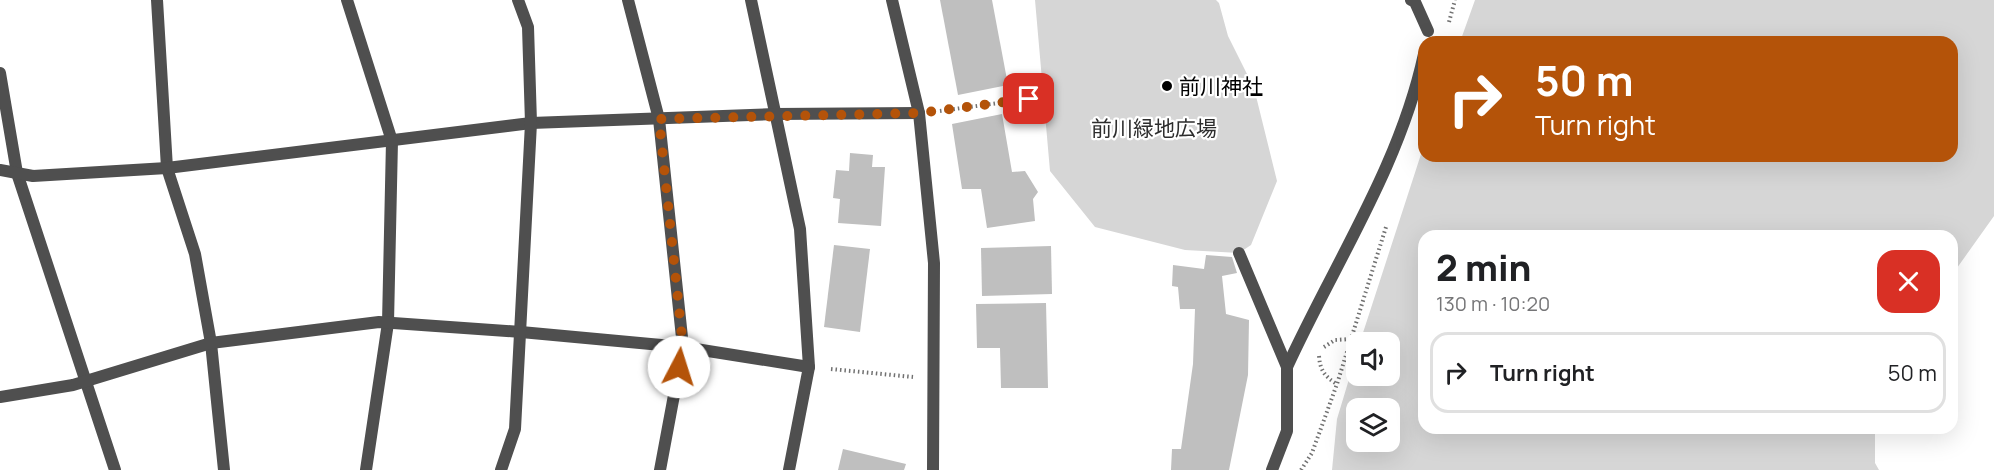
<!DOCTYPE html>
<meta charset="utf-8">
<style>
body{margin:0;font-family:Manrope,"Noto Sans JP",sans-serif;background:#f2f2f2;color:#202124;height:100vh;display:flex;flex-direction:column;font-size:22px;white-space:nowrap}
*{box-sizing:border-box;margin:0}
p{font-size:20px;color:#757577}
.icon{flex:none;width:33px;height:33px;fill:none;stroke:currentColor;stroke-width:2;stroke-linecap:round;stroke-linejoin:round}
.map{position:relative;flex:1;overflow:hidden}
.sheet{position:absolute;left:1418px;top:230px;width:540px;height:204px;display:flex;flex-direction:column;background:#fff;border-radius:18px;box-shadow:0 6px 24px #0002}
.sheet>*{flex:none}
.banner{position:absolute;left:1418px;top:36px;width:540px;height:126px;border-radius:18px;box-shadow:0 6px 24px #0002;background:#b45309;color:#fff;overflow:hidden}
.tools{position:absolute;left:1346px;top:332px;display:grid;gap:12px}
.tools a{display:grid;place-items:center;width:54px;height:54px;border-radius:12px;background:#fff;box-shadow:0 6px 24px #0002;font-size:30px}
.pin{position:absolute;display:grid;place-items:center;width:51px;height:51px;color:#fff;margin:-26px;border-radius:12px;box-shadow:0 3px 9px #0006}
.me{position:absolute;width:66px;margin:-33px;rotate:5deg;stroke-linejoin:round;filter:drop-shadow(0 0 4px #0008)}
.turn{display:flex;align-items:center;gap:21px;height:126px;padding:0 18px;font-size:27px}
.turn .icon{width:78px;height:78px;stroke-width:2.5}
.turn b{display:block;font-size:42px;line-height:51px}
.round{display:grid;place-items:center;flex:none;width:63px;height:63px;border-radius:18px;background:#f2f2f2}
.overview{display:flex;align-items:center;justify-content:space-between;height:102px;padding:0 18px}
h1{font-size:36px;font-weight:800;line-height:45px}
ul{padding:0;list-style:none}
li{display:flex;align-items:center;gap:18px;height:81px;margin:0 12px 9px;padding:0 6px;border:3px solid #e0e0e0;border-radius:18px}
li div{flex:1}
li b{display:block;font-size:22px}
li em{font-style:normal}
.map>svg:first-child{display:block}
.green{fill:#d6d6d6;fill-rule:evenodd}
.building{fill:#bfbfbf}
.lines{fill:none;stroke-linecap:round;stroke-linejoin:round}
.path{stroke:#717171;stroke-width:4;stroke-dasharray:1.5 3;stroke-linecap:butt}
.lane{stroke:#4f4f4f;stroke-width:12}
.street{stroke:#4f4f4f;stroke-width:12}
.route{stroke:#b45309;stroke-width:10;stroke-dasharray:0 18}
.poi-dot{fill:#000;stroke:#fff;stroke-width:2}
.labels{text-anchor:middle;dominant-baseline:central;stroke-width:4.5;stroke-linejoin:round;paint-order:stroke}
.poi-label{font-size:21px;fill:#000;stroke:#fff;text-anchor:start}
.park-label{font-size:21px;fill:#2d2d2d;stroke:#fff}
</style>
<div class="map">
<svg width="1994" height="470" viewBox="0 0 1994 470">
<rect width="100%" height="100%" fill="#fff"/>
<g class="green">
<polygon points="1035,0 1216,0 1219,3 1228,36 1254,88 1277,181 1251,245 1239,253 1185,250 1095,227 1050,171"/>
<path d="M1475,0H1994V216L1952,275V236H1424V428H1875V463L1879,470H1332L1337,419L1356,356V375H1389V342H1360L1423,148L1424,156H1952V42H1460ZM1356,408H1389V441H1356Z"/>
</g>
<g class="building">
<polygon points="940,0 992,0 1008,85 958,95"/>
<polygon points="1002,114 1012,172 1025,171 1038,192 1033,199 1035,221 987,228 981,189 962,189 952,124"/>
<polygon points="850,153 873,155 872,167 885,167 881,226 838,223 840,199 833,198 836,170 849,171"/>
<polygon points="834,245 870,249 860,332 824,327"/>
<polygon points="1051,246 1052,294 982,296 981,248"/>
<polygon points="1206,255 1232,257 1237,273 1222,276 1226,314 1249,320 1248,375 1229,470 1171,470 1172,449 1181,449 1193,364 1195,309 1180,309 1178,287 1172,286 1173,265 1204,269"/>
<polygon points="1046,303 1048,388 1001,388 1000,348 977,348 976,304"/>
<polygon points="843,449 906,464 904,470 838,470"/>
</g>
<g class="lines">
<g class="path">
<polyline points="1449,22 1455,0"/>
<polyline points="940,111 1050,96"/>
<polyline points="1324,347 1335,340 1351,339"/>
<path d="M1319,356C1320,370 1325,377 1337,384"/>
<polyline points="831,369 913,377"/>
<polyline points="1301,470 1312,453 1337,384 1386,227"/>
</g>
<path class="lane" d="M1287,367C1334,264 1400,166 1424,54"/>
<g class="street">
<polyline points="157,0 167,168 195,254 211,343 224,470"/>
<polyline points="347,0 392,141 388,323 366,470"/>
<polyline points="628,0 659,119 683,347 660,470"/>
<polyline points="751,0 800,229 809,367 789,470"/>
<polyline points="892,0 919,113 934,263 933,470"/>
<polyline points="1411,0 1415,2 1428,31"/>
<polyline points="0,73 17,173 115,470"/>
<polyline points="0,170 33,176 167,168 531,123 775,114 919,113"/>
<polyline points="1239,253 1287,367 1287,431 1272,470"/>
<polyline points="0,397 73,385 211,343 379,322 521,332 683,347 809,367"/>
<polyline points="501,470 515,429 531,123 528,27 518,0"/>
</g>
</g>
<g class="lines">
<polyline class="route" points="679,367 683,347 659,119 919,113 1029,99"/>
</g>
<circle class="poi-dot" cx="1167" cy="86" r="6"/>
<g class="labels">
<g class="poi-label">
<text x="1179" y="86">前川神社</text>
</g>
<g class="park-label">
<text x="1154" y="128">前川緑地広場</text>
</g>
</g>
</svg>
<div class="tools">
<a><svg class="icon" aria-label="sound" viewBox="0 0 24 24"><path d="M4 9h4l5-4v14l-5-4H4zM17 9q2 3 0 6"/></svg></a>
<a><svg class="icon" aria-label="layers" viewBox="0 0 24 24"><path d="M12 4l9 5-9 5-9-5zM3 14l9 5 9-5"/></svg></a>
</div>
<div class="pin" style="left:1029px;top:99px;background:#d93025"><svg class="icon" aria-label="arrive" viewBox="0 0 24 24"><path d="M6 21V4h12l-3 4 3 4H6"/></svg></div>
<svg class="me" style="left:679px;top:367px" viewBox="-20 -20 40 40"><circle r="19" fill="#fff"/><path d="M0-13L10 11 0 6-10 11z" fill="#b45309"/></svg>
<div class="banner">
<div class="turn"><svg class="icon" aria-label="right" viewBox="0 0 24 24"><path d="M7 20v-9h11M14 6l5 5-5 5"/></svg><div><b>50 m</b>Turn right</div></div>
</div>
<section class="sheet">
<div class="overview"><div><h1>2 min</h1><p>130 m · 10:20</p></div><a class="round" style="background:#d93025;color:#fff"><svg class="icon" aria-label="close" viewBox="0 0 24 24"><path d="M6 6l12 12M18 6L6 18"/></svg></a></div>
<ul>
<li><svg class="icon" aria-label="right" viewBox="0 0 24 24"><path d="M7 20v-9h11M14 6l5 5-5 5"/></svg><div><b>Turn right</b></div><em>50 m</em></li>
</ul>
</section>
</div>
